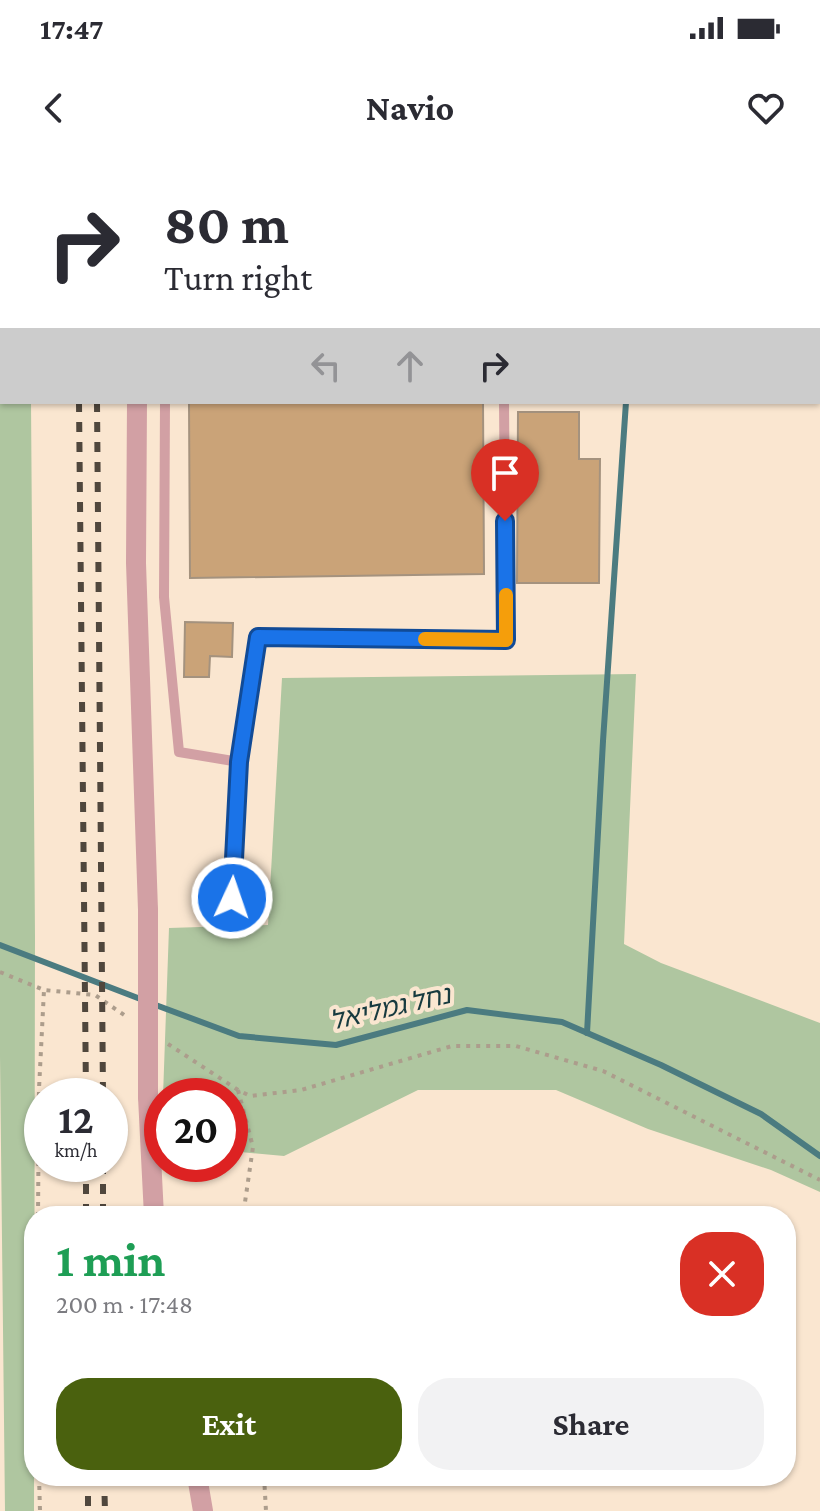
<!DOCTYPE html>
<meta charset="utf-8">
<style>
body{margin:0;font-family:"Crimson Pro","Noto Sans Hebrew",serif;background:#f2f2f3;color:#2b2b33;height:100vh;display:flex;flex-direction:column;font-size:30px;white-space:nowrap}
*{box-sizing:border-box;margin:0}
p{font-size:26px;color:#7c7c81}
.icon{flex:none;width:44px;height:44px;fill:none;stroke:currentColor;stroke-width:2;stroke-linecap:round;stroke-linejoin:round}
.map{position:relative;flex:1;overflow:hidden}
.panel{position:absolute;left:24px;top:1046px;width:772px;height:280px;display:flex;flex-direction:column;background:#fff;border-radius:32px;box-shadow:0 2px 6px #0004}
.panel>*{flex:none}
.guide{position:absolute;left:0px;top:0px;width:820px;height:244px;box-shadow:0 2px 6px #0004;background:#fff;color:#2b2b33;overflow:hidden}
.speed{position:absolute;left:24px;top:918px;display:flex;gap:16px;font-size:40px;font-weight:700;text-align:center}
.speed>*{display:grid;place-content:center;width:104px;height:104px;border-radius:50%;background:#fff;box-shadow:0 2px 6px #0004;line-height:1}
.speed small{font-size:20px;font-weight:400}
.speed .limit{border:12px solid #d22;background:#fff;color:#111}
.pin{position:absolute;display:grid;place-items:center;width:68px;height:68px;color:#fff;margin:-82px -34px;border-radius:50% 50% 50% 0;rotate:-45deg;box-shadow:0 0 8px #0007}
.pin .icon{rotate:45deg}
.me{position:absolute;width:88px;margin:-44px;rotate:3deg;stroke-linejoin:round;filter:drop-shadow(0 0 6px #0008)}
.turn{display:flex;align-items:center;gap:28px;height:168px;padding:0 32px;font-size:36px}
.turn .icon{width:104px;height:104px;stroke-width:2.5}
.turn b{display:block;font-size:56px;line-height:68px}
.lanes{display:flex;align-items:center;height:76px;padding:0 32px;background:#0003;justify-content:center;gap:40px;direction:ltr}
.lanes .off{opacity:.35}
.round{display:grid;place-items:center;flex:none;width:84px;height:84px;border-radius:32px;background:#f2f2f3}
.overview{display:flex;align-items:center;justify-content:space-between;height:136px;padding:0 32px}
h1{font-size:48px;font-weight:700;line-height:60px;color:#1e9e55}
.primary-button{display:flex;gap:16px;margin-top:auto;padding:16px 32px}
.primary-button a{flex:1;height:92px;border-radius:32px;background:#4a610e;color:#fff;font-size:32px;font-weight:700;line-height:92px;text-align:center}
.primary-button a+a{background:#f2f2f3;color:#2b2b33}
.status{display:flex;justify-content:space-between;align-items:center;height:56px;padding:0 40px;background:#fff;direction:ltr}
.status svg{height:22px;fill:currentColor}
header{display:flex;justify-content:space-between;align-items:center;height:104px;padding:0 32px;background:#fff;font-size:36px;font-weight:700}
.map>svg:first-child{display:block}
.green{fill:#afc6a0}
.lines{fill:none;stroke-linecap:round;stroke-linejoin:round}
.stream{stroke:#4b7b80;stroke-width:6}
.building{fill:#caa378;stroke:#a4927e;stroke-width:2}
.path{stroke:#ac9d8c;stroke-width:4;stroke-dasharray:4 6;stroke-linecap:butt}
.service{stroke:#d2a0a4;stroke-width:10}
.minor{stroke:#d2a0a4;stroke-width:20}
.rail{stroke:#50473d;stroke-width:6;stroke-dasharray:10 10;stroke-linecap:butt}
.minor-bridge{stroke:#d2a0a4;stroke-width:20}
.route-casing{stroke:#114b97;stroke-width:20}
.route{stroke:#1a73e8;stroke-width:14}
.slow{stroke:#f59e0b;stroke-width:14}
.labels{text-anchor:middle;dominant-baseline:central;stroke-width:8;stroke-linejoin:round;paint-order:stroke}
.water-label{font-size:26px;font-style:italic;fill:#173a3f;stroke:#fae6d0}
</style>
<div class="status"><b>17:47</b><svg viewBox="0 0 49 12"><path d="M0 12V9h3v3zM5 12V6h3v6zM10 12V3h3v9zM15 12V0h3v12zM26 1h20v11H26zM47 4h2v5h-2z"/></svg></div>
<header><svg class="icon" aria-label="back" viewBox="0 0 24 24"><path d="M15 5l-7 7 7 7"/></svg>Navio<svg class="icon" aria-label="heart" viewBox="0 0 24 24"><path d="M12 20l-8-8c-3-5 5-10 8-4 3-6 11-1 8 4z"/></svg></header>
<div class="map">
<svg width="820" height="1351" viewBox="0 0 820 1351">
<rect width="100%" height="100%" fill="#fae6d0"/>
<g class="green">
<polygon points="0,0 29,0 30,2 2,2 2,242 31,242 35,776 34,1351 5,1351 0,896"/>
<polygon points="636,514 624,784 661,803 820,863 820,1032 771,1010 648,969 556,930 418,930 284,996 230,991 230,936 163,936 169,768 268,765 282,518"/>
</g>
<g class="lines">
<g class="stream">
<polyline points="0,785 143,840"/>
<polyline points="153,844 239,876 336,885 467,850 562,862 661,905 761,954 820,996"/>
<polyline points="587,873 603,581 626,242"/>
</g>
</g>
<g class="building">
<rect x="181" y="0" width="160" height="2"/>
<rect x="391" y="0" width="303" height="2"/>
<polygon points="720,0 820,0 820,104 818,104 818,2 720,2"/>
<polygon points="189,242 483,242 484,414 190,418"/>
<polygon points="518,252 579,252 579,299 600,299 599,423 517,423"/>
<polygon points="185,462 233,463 232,497 210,496 209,517 184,517"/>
</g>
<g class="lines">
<g class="path">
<polyline points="0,812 44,830 95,835 127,857"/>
<polyline points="168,884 238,930 250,936 301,930 452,886 516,886 603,911 820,1020"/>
<polyline points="238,930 253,987 243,1056"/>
<polyline points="38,1056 39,929 44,830"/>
<polyline points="39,1316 40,1351"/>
<polyline points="264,1316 266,1351"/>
</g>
<g class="service">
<polyline points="371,0 371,2"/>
<polyline points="167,2 167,0"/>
<polyline points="818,149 820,149"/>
<polyline points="165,242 164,437 179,592 239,602"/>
<polyline points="232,738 239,602 258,477 506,480 504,242"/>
</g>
<g class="minor">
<polyline points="138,2 138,0"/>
<polyline points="137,242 136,403 148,750"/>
<polyline points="148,937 154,1056"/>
<polyline points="197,1316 203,1351"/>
</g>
<g class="rail">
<polyline points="77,0 77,2"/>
<polyline points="95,0 95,2"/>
<polyline points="79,242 86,936"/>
<polyline points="97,242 103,936"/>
<polyline points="86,1004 86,1056"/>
<polyline points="103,1004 103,1056"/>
<polyline points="88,1316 88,1351"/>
<polyline points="104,1316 105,1351"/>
</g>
<polyline class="minor-bridge" points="148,750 148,937"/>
</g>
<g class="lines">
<defs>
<polyline id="route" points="232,738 239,602 258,477 506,480 505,361"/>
</defs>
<use href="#route" class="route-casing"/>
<use href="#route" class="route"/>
<polyline class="slow" points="425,479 506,480 506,435"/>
</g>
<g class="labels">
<g class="water-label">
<text transform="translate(390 848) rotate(-13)">נחל גמליאל</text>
</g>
</g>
</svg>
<div class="speed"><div>12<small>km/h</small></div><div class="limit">20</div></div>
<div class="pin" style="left:505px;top:361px;background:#d93025"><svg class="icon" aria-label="arrive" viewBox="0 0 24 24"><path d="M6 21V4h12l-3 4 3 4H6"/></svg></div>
<svg class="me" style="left:232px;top:738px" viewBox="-20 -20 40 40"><circle r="17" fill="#1a73e8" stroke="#fff" stroke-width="3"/><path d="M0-11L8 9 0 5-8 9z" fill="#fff"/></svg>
<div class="guide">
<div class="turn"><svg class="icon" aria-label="right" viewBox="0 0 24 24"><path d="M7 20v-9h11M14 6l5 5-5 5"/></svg><div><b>80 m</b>Turn right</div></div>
<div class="lanes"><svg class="icon off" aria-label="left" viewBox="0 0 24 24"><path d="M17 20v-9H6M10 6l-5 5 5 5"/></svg><svg class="icon off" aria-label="ahead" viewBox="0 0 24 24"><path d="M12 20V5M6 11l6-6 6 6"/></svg><svg class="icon" aria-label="right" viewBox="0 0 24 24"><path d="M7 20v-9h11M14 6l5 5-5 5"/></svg></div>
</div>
<section class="panel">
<div class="overview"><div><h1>1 min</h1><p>200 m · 17:48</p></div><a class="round" style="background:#d93025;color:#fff"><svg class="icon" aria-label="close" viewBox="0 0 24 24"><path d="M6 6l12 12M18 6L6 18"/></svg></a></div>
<div class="primary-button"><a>Exit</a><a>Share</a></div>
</section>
</div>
